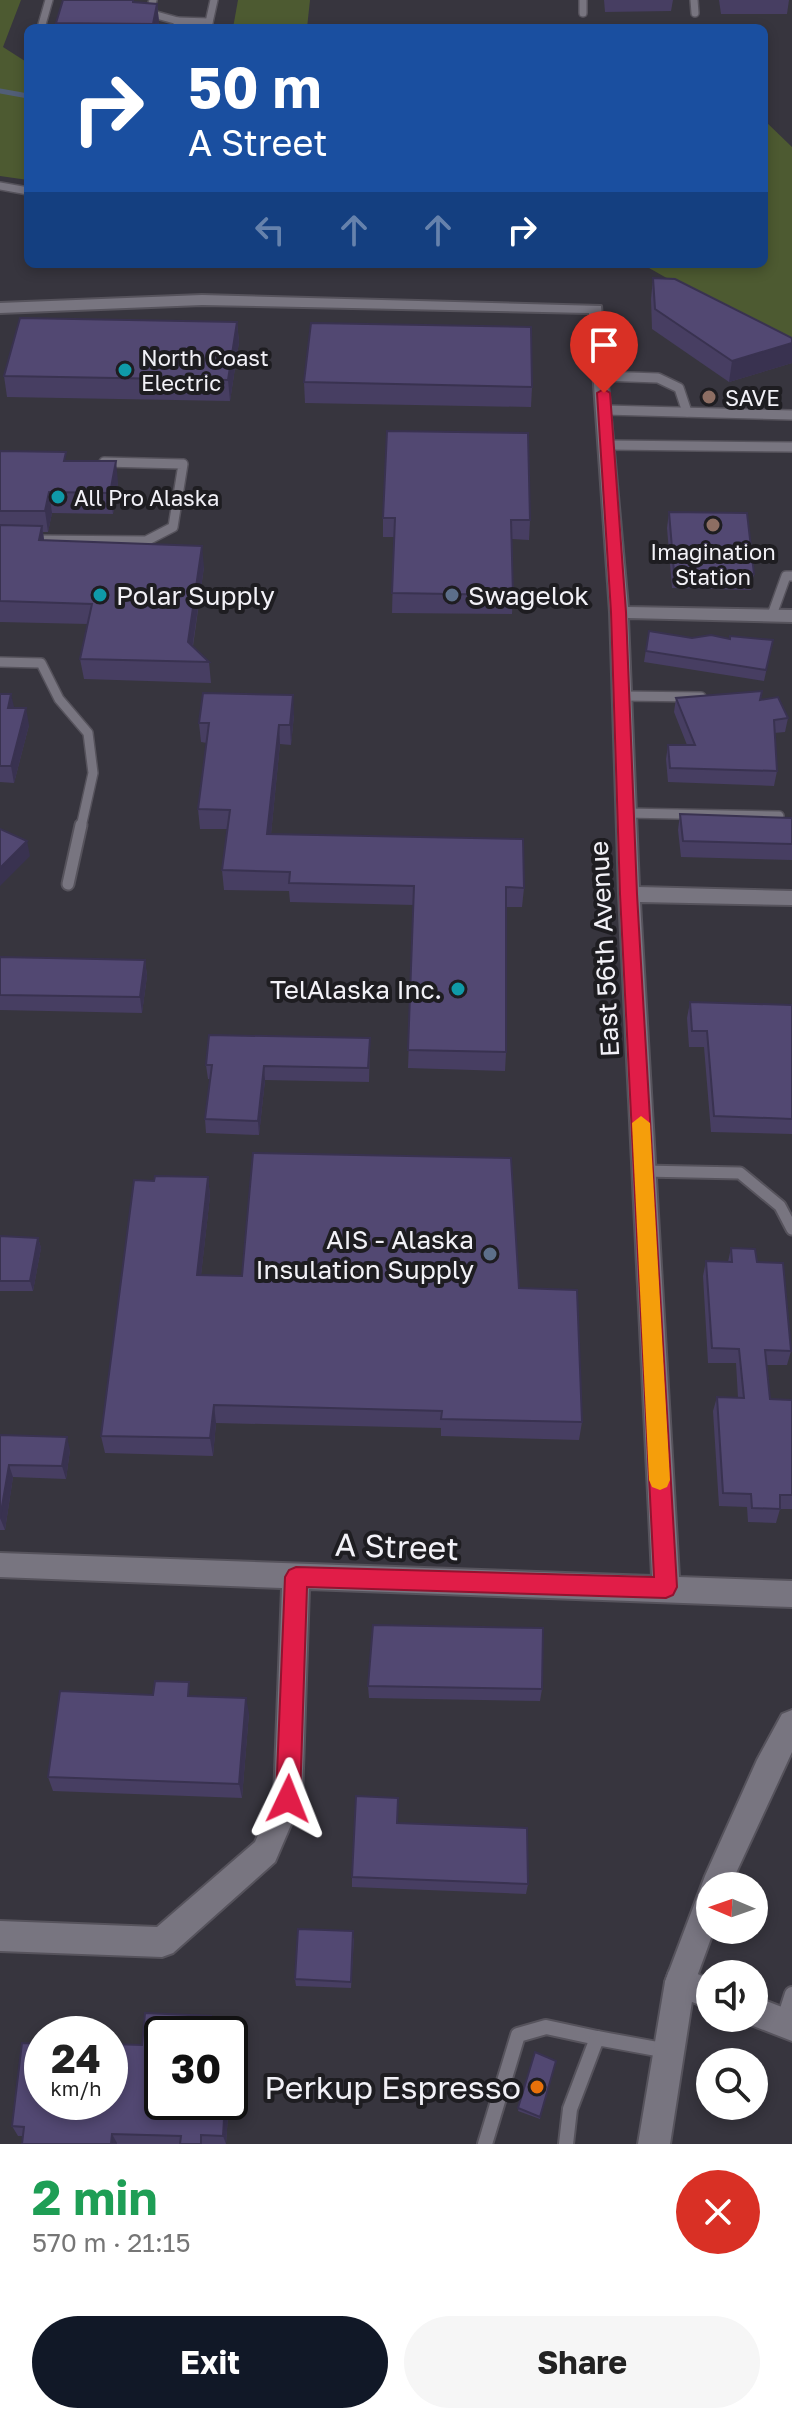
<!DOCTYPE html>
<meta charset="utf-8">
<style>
body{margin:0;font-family:"Golos Text",sans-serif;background:#f6f6f6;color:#222;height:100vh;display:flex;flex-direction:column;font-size:30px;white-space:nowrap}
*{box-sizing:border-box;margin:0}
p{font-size:26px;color:#767676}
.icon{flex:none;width:44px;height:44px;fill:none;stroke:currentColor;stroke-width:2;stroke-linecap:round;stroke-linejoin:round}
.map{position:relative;height:2144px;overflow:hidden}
.side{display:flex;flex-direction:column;background:#fff;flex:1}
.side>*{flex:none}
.top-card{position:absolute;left:24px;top:24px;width:744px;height:244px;border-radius:12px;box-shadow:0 4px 12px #0003;background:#1a4fa0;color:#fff;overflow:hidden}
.needle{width:52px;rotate:272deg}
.fabs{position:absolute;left:696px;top:1872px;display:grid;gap:16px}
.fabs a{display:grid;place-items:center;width:72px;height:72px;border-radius:50%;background:#fff;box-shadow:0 4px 12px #0003;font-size:40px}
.speed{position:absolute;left:24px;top:2016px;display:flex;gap:16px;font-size:40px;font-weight:700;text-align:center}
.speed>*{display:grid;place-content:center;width:104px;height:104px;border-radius:50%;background:#fff;box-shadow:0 4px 12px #0003;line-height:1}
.speed small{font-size:20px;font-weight:400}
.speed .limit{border:4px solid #111;border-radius:12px;background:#fff;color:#111}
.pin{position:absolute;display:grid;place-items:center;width:68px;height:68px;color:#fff;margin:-82px -34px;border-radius:50% 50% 50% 0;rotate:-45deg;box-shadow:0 0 8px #0007}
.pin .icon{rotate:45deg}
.me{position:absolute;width:88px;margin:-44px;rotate:2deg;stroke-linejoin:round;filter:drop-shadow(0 0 6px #0008)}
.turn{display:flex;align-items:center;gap:28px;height:168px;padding:0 32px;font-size:36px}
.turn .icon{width:104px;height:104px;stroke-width:2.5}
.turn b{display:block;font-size:56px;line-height:68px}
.lanes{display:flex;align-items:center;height:76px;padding:0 32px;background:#0003;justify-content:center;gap:40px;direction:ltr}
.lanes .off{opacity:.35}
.round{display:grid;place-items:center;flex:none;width:84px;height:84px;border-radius:42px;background:#f6f6f6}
.summary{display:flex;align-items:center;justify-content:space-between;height:136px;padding:0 32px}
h1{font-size:48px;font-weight:700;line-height:60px;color:#1e9e55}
.primary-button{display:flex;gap:16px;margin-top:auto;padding:16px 32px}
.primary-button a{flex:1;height:92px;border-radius:48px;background:#111827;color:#fff;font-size:32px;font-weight:700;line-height:92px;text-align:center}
.primary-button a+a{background:#f6f6f6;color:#222}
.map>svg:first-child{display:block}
.green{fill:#4d5a31}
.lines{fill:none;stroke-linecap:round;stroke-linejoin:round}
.stream{stroke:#515e77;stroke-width:5}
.service-far3-casing{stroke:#56535c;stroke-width:10}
.service-far2-casing{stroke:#56535c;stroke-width:12}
.service-far1-casing{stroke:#56535c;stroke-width:15}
.service-casing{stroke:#56535c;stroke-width:18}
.minor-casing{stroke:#56535c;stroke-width:4}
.tertiary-casing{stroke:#56535c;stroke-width:4}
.service-far3{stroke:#787580;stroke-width:7}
.service-far2{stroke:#787580;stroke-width:9}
.service-far1{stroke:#787580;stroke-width:11}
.service{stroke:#787580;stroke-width:14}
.minor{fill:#787580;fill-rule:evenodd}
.tertiary{fill:#787580;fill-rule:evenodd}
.wall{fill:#473e62}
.shaded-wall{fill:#393250}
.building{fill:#524872;stroke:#393250;stroke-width:2}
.route{fill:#e11d48;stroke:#92132f;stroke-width:2}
.slow{fill:#f59e0b}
.culture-dot{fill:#0f9aa8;stroke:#1e1d21;stroke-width:3}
.education-dot{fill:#8d6e63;stroke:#1e1d21;stroke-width:3}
.service-dot{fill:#5c6f8a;stroke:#1e1d21;stroke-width:3}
.food-dot{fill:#e8710a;stroke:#1e1d21;stroke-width:3}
.labels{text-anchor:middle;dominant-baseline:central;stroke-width:8;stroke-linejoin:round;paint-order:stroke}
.far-poi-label{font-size:22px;fill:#f2f1f7;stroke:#1e1d21;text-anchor:start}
.poi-label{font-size:26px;fill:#f2f1f7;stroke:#1e1d21;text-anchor:start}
.street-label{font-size:26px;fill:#f2f1f7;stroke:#1e1d21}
.near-street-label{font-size:32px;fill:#f2f1f7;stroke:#1e1d21}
.near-poi-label{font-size:32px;fill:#f2f1f7;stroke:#1e1d21;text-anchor:end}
</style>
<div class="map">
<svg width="792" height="2144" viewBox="0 0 792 2144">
<rect width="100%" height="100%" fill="#37353e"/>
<g class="green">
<polygon points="0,0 21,0 3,47 28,63 28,180 0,176"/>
<polygon points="238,0 310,0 307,28 233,28"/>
<polygon points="764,120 792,147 792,349 642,264 764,264"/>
</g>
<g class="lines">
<polyline class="stream" points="0,91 28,96"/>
<defs>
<g id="service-far3">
<polyline points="153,0 149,13 178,21 176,28"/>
<polyline points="583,0 583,13"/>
<polyline points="694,0 695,13"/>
<polyline points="178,21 209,22"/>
<polyline points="208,27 214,0"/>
<polyline points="41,28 49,0"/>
<polyline points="0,186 28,191"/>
</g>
<g id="service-far2">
<polyline points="602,376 658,378 679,388 687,412"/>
<polyline points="605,410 792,415"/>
<polyline points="607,445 792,447"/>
<polyline points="33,540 146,541 173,527 183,464 104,462"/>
<polyline points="772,615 786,576 792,576"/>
<polyline points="0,662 41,663 59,699 88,733 93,773 81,827"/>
<polyline points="622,696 701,697"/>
<polyline points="626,813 779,816"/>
</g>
<g id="service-far1">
<polyline points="68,884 81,825"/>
<polyline points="643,1171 740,1173 780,1206 792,1229"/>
</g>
<g id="service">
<polyline points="783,2022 792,1994"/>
<polyline points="485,2144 518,2035 546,2027 597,2038"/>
<polyline points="566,2144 570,2109 597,2038 668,2051"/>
</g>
<g id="minor">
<polygon points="202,295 601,306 628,607 792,610 792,622 628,618 639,887 792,891 792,905 640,902 679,1577 792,1581 792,1607 309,1589 302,1799 275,1862 173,1953 162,1957 0,1951 0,1921 157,1927 255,1842 274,1798 282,1588 0,1577 0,1553 652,1576 619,894 610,612 589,313 202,305 0,313 0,303"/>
<polygon points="680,1967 710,1979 710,2009 669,1993 665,1982 669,1971"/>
<polygon points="754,1996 792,2011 792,2041 743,2022 742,2018 754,2018"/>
</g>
<polygon id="tertiary" points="792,1710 792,1752 730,1886 710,1886 710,1930 714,1930 695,1982 670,2144 638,2144 665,1982 705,1876 757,1760 782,1714"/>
</defs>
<use href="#service-far3" class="service-far3-casing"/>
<use href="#service-far2" class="service-far2-casing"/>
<use href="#service-far1" class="service-far1-casing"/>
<use href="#service" class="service-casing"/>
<use href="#minor" class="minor-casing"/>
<use href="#tertiary" class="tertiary-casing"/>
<use href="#service-far3" class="service-far3"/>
<use href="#service-far2" class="service-far2"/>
<use href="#service-far1" class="service-far1"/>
<use href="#service" class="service"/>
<use href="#minor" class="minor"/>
<use href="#tertiary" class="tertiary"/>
</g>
<g class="wall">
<polygon points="604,0 673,0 671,11 605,12"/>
<polygon points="719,0 789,0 787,14 721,14"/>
<polygon points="140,2 157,4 159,22 158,28 56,28 56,23"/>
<polygon points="653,278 792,338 792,363 729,382 652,329 651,299"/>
<polygon points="237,322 239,342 230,401 7,397 4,376"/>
<polygon points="304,382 532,387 531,407 305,403"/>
<polygon points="0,451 67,461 118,482 113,514 52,513 48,532 43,532 44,540 204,567 193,646 209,662 211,683 84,679 80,659 88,624 0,622"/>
<polygon points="669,512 754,574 751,590 672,588 667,528"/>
<polygon points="383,518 530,520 529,540 512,539 513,595 512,614 392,613 394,537 383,537"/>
<polygon points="649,631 692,638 773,640 764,681 644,662"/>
<polygon points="0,694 29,725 14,783 0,782"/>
<polygon points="676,698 760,700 788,718 785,732 774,733 777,771 774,786 668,782 666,759 668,745 687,745 674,712"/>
<polygon points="294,715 291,745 280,744 271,834 524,888 522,907 506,907 506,1052 505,1071 408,1068 414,905 290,902 289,891 224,890 222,870 227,829 200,829 198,809 207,743 201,742 199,723"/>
<polygon points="680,814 792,818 792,860 681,857 678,830"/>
<polygon points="0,957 145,960 147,976 142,1013 0,1010"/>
<polygon points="690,1002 792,1005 792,1134 711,1132 704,1047 689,1047 687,1018"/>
<polygon points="370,1038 369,1082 265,1080 259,1135 206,1133 205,1119 210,1079 208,1079 206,1065"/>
<polygon points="208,1177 210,1196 201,1275 519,1288 582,1422 579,1440 441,1436 441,1428 216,1423 213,1456 105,1453 101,1436 154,1181"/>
<polygon points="0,1236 38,1238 41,1248 33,1291 0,1291"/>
<polygon points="731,1248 757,1262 791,1351 787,1365 767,1365 770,1399 792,1400 792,1509 780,1509 776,1523 748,1522 747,1507 719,1506 713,1411 717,1397 738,1398 736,1363 708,1363 703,1276 706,1261 728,1262"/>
<polygon points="0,1435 70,1450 66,1479 13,1477 5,1530 0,1530"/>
<polygon points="368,1686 542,1689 540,1701 369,1698"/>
<polygon points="192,1696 249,1713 242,1798 53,1791 48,1777"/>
<polygon points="398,1823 528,1884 526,1894 352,1887 352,1877"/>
<polygon points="354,1938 351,1988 296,1986 295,1979"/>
<polygon points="145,2013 211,2016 214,2026 214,2034 162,2034 162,2102 229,2102 226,2144 22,2144 23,2136 18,2136 12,2126 22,2043 42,2044 42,2102 110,2102 110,2044 142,2045"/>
<polygon points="535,2052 556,2061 540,2119 518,2111"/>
</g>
<g class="shaded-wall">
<polygon points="157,4 159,22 158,28 153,28"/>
<polygon points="237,322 239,342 230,401 228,380"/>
<polygon points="792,343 792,363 729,382 732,361"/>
<polygon points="116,461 118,482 113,514 110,493"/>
<polygon points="49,492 52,513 48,532 45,511"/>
<polygon points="42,526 45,547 39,540"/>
<polygon points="202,546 204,567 190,663 188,642"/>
<polygon points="11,694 15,711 8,708"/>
<polygon points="293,695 294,715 291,745 290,725"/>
<polygon points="26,708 29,725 14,783 11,766"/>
<polygon points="279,725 280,744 269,854 267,834"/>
<polygon points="27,841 30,856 0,886 0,868"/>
<polygon points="145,960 147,976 142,1013 140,997"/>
<polygon points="264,1066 265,1080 259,1135 258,1121"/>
<polygon points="208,1177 210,1196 199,1293 197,1275"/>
<polygon points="38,1238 41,1248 33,1291 30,1281"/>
<polygon points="214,1405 216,1423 213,1456 210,1438"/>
<polygon points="67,1437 70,1450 66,1479 62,1466"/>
<polygon points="9,1465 13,1477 5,1530 0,1518"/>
<polygon points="246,1698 249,1713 242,1798 239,1784"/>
<polygon points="211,2016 214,2026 214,2034 210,2034"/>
<polygon points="230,2040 233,2051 230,2088"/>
<polygon points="225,2102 229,2102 226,2144 223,2136"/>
<polygon points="112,2134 117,2143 117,2144 111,2144"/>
</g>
<g class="building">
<polygon points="63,0 133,0 133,2 157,4 153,24 56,23"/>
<polygon points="653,278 675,279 792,338 792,343 732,361 655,309"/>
<polygon points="20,318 237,322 228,380 4,376"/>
<polygon points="311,323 531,327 532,387 304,382"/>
<polygon points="387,431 528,433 530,520 511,520 513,595 392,593 395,518 383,518"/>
<polygon points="0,451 66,452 64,461 116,461 110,493 49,492 45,511 0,511"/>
<polygon points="669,512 747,513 754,574 674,572"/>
<polygon points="0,525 42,526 39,540 202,546 188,642 209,662 80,659 92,604 0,601"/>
<polygon points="649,631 692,638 711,635 730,639 730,636 773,640 766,670 646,651"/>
<polygon points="762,691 760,700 778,697 788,718 774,720 777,771 670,768 668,745 695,745 676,698"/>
<polygon points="203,693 293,695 290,725 279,725 267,834 523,839 524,888 506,887 506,1052 408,1050 414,886 289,883 290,872 222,870 230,810 198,809 209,723 199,723"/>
<polygon points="0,694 11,694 8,708 26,708 11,766 0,766"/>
<polygon points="680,814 792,818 792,844 683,841"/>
<polygon points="0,829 27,841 0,868"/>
<polygon points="0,957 145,960 140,997 0,995"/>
<polygon points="690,1002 792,1005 792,1119 714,1116 707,1031 692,1031"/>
<polygon points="209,1035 370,1038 368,1068 264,1066 258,1121 205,1119 212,1065 206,1065"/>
<polygon points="253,1153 511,1158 519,1288 577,1290 582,1422 441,1419 442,1411 214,1405 210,1438 101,1436 134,1180 154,1181 155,1176 208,1177 197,1275 242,1276"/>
<polygon points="0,1236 38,1238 30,1281 0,1281"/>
<polygon points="731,1248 755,1249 757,1262 783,1263 791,1351 765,1350 770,1399 792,1400 792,1495 780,1495 780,1509 752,1508 751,1494 723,1493 717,1397 744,1398 739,1349 712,1348 706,1261 732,1262"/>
<polygon points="0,1435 67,1437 62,1466 9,1465 0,1518"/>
<polygon points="373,1625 543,1628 542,1689 368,1686"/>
<polygon points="155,1681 189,1682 188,1696 246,1698 239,1784 48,1777 60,1691 153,1695"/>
<polygon points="356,1796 398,1798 397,1823 527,1828 528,1884 352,1877"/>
<polygon points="298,1929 353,1931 351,1982 295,1979"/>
<polygon points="145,2013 211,2016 210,2034 162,2034 162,2102 225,2102 223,2136 201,2135 201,2144 180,2144 181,2136 112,2134 111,2144 22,2144 24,2127 12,2126 22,2043 42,2044 42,2102 110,2102 110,2044 142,2045"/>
<polygon points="535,2052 556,2061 540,2117 518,2108"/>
</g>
<polygon class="route" points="604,389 610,393 626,612 637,894 677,1587 673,1595 666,1598 307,1587 300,1799 296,1807 288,1811 279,1807 276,1799 285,1577 289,1570 296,1567 654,1577 620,894 611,612 597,393"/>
<polygon class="slow" points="641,1116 650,1123 670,1480 667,1487 660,1490 652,1487 649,1480 632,1123"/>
<g class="culture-dot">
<circle cx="125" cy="370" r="8"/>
<circle cx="58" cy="497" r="8"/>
<circle cx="100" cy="595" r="8"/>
<circle cx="458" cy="989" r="8"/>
</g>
<g class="education-dot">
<circle cx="709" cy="397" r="8"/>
<circle cx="713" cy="525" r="8"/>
</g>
<g class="service-dot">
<circle cx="452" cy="595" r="8"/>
<circle cx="490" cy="1254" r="8"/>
</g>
<circle class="food-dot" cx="537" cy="2087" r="8"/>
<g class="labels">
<g class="far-poi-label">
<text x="141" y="357">North Coast<tspan x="141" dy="25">Electric</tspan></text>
<text x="725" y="397">SAVE</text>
<text x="74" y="497">All Pro Alaska</text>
<text x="713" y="551" text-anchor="middle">Imagination<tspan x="713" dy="25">Station</tspan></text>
</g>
<g class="poi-label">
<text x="116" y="595">Polar Supply</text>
<text x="468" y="595">Swagelok</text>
<text x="442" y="989" text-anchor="end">TelAlaska Inc.</text>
<text x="474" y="1239" text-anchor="end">AIS - Alaska<tspan x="474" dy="30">Insulation Supply</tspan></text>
</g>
<g class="street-label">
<text transform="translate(604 949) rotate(-93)">East 56th Avenue</text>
</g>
<g class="near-street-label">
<text transform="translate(397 1546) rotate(2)">A Street</text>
</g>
<g class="near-poi-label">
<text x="521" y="2087">Perkup Espresso</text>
</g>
</g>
</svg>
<div class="fabs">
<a><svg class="needle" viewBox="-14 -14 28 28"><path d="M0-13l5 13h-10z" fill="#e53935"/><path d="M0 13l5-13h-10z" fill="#767676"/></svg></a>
<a><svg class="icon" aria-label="sound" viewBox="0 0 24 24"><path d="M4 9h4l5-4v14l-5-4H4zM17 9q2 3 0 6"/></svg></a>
<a><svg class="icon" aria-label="search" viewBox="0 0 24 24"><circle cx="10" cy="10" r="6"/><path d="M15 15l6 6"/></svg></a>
</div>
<div class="speed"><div>24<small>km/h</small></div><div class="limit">30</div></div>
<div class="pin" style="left:604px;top:393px;background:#d93025"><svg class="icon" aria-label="arrive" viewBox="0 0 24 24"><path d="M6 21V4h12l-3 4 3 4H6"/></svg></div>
<svg class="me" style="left:288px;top:1799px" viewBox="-20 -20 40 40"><path d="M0-17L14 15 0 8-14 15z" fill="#e11d48" stroke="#fff" stroke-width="4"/></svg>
<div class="top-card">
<div class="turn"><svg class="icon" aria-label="right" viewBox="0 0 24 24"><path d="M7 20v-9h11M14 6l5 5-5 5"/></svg><div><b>50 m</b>A Street</div></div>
<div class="lanes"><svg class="icon off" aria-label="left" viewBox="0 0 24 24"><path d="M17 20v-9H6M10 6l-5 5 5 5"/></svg><svg class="icon off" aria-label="ahead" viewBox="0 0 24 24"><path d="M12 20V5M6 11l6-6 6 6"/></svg><svg class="icon off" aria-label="ahead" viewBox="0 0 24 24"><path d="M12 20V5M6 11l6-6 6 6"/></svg><svg class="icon" aria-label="right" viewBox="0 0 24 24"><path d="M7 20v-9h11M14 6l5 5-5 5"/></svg></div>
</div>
</div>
<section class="side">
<div class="summary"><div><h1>2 min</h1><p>570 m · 21:15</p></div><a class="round" style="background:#d93025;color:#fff"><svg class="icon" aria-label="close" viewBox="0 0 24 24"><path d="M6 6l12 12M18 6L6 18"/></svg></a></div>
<div class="primary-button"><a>Exit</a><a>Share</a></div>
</section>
